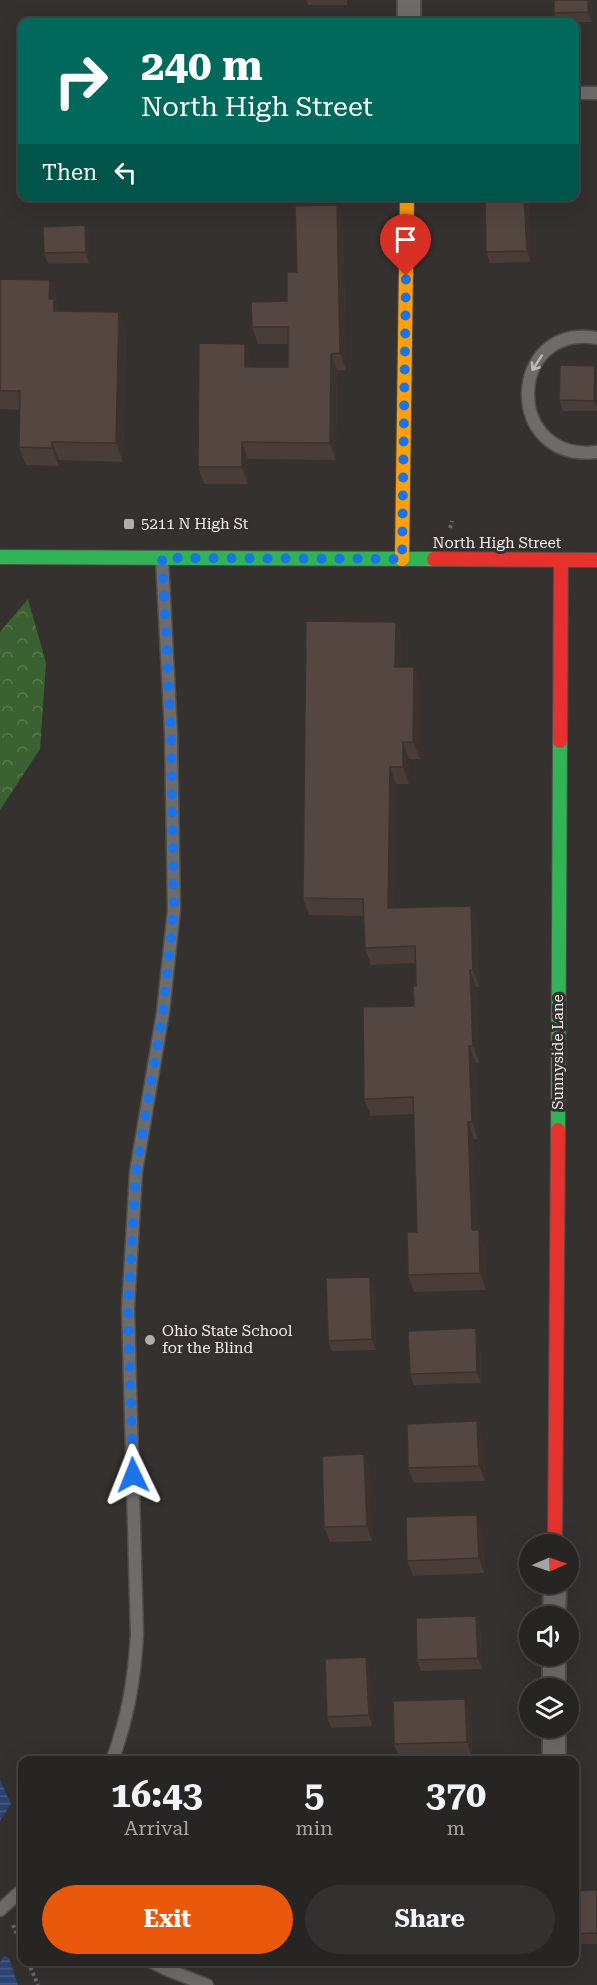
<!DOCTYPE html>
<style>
body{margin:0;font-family:"Roboto Serif",serif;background:#333130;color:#f1f3f6;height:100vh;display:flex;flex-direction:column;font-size:22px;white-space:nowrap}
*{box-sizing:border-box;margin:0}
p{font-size:20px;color:#a4a5a6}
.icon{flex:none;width:33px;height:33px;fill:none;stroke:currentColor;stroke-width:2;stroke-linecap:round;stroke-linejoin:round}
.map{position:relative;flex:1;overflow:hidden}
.sheet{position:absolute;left:18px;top:1756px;width:561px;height:210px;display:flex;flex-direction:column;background:#272523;border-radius:12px;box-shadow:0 6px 24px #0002,0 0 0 2px #434241}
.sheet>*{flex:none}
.hud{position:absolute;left:18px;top:18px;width:561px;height:183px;border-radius:12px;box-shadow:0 6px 24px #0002,0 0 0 2px #434241;background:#00695c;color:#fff;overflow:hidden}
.needle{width:39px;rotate:88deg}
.tools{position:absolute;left:519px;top:1534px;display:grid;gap:12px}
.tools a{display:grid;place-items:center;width:60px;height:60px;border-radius:50%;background:#272523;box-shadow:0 6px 24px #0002,0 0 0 2px #434241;font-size:30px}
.pin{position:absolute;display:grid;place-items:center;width:51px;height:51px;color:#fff;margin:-62px -26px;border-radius:50% 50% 50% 0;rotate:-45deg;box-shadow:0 0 6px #0007}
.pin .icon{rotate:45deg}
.me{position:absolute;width:66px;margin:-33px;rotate:358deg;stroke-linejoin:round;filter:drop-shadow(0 0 4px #0008)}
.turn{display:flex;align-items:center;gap:21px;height:126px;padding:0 24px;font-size:27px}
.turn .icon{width:78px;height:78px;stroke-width:2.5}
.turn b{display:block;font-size:42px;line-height:51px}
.then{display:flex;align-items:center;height:57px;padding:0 24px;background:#0003;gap:12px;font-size:22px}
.eta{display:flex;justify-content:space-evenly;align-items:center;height:102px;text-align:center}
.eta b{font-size:36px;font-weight:700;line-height:42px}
.cta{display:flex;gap:12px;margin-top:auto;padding:12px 24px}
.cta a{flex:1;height:69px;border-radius:36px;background:#ea580c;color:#fff;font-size:24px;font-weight:700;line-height:69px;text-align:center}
.cta a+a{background:#333130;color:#f1f3f6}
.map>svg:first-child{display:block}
.forest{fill:url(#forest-crowns)}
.water{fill:url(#water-rules)}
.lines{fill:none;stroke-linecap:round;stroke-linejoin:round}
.lane-casing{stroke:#4f4d4b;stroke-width:15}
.street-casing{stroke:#4f4d4b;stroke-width:26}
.fast-casing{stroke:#4f4d4b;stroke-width:16}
.slow-casing{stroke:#4f4d4b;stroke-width:16}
.jam-casing{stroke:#4f4d4b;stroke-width:16}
.path{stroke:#6b6968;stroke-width:4;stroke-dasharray:3 3;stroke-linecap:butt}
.lane{stroke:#6e6c6b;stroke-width:12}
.street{stroke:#6e6c6b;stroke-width:22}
.fast{stroke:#30b455;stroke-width:14}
.slow{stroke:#ff9f0a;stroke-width:14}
.jam{stroke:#e5322d;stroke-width:14}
.wall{fill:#483d38}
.shaded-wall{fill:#3b322e}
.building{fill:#544741;stroke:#3b322e;stroke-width:1.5}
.oneway{stroke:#bdbbb9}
.route{stroke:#1a73e8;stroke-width:10;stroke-dasharray:0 18}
.poi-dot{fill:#b0acaa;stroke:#35302e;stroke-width:2}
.labels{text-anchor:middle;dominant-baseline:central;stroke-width:6;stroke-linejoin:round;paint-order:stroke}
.poi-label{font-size:15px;fill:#f2efed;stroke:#35302e;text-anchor:start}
.street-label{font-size:15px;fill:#f2efed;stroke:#35302e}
</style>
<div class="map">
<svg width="597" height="1985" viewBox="0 0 597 1985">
<defs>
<pattern id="forest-crowns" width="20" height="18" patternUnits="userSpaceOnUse" patternTransform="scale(1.5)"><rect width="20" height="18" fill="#3b6132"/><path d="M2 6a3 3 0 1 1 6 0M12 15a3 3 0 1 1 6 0" fill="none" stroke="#587850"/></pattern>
<pattern id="water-rules" width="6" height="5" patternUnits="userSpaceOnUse" patternTransform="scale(1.5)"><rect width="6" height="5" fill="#2d4373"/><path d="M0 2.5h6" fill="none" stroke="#4c5e87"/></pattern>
</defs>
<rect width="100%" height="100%" fill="#34312f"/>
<polygon class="forest" points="28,599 46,663 40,749 0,810 0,632"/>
<g class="water">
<polygon points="0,1780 11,1804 0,1821"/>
<polygon points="4,1956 9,1958 18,1985 0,1985 0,1962"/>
</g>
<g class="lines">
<defs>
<g id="lane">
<polyline points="574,93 597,93"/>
<path d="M597,338C507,322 503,463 597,452"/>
<path d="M112,1761C128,1717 134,1682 137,1635L128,1309L136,1172L163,1012L174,910L171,733L162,559"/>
<polyline points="0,1910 22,1890"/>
<polyline points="152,1962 168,1970 207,1985"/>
</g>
<g id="street">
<polyline points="409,22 409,0"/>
<polyline points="554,1617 555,1584"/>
<polyline points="554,1689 554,1656"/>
<polyline points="554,1761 554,1728"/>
</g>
<g id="fast">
<polyline points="0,557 434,559"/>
<polyline points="558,1130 560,741"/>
</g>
<polyline id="slow" points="402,559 407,196"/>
<g id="jam">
<polyline points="434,559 597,560"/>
<polyline points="560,741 561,560"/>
<polyline points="555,1545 558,1130"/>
</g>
</defs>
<use href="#lane" class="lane-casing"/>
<use href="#street" class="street-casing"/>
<use href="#fast" class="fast-casing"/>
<use href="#slow" class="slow-casing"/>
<use href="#jam" class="jam-casing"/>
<g class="path">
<polyline points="450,528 452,521"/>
<polyline points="13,1925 22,1947"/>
<polyline points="28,1962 38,1985"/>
</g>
<use href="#lane" class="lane"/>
<use href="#street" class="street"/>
<use href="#fast" class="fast"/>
<use href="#slow" class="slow"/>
<use href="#jam" class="jam"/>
</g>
<g class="wall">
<polygon points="306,0 347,0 347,5 308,5"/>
<polygon points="591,0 592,22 558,22 554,13"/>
<polygon points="485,196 528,196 531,262 490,263 486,252"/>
<polygon points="343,222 346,370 337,370 336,460 248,459 248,484 204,484 198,467 252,361 252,367 288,367 288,344 258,344 252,327 287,301 297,272"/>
<polygon points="85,225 89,236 89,263 48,264 44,253"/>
<polygon points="0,279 50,280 57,299 56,304 59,311 119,312 126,331 123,462 59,460 59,466 26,465 19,447 20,410 0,409"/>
<polygon points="595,366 597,371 597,411 563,411 559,400"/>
<polygon points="396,622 402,639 401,667 414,667 420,684 420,759 409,759 409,784 396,784 395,908 471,906 477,923 479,987 476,987 479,1063 476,1063 478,1139 474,1139 477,1230 485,1247 486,1290 414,1292 408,1275 417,1232 414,1114 371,1116 364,1099 414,1006 416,986 415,963 371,965 365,948 364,916 309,915 303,898"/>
<polygon points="374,1288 376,1350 332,1351 328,1341"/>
<polygon points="480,1339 481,1383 414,1385 410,1374"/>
<polygon points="477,1421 483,1436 485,1481 414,1483 408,1468"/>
<polygon points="364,1454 370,1469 372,1541 330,1542 324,1527"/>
<polygon points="483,1530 484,1573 413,1576 407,1561"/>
<polygon points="480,1627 482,1669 421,1671 417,1660"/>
<polygon points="370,1668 372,1726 331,1728 327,1717"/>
<polygon points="471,1714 472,1757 400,1759 394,1744"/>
<polygon points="597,1890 597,1944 574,1944 574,1891"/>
</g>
<g class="shaded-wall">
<polygon points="588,0 591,0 592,22 588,12"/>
<polygon points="524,196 528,196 531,262 527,251"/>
<polygon points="337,205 343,222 346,370 340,353"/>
<polygon points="85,225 89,236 89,263 86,252"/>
<polygon points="50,280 57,299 56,304 61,318 61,329 49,299"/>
<polygon points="119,312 126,331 123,462 116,443"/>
<polygon points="245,344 252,361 252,384 245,367"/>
<polygon points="331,354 337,370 336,460 330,443"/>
<polygon points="595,366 597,371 597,408 594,401"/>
<polygon points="52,442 59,460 59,466 52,448"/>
<polygon points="242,442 248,459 248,484 242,467"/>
<polygon points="396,622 402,639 401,684 395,667"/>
<polygon points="414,667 420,684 420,759 413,742"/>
<polygon points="403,742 409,759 409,784 403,767"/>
<polygon points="390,767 396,784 395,925 388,908"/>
<polygon points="471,906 477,923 479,987 473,970"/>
<polygon points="470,970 476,987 479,1063 473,1046"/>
<polygon points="469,1046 476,1063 478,1139 472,1122"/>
<polygon points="468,1122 474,1139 478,1247 472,1230"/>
<polygon points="479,1230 485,1247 486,1290 480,1273"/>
<polygon points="370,1277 374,1288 376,1350 372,1339"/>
<polygon points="476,1328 480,1339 481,1383 477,1372"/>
<polygon points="477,1421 483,1436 485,1481 479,1466"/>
<polygon points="364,1454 370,1469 372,1541 367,1526"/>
<polygon points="477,1515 483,1530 484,1573 479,1558"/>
<polygon points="476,1616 480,1627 482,1669 478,1658"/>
<polygon points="366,1657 370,1668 372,1726 369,1715"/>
<polygon points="465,1699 471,1714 472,1757 467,1742"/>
</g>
<g class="building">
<polygon points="554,0 588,0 588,12 554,13"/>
<polygon points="485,196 524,196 527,251 486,252"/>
<polygon points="337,205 340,353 331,354 330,443 242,442 242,467 198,467 199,343 245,344 245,367 288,367 288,327 252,327 251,302 287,301 287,272 297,272 295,206"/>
<polygon points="85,225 86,252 44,253 43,227"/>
<polygon points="0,279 50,280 49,299 54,299 54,311 119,312 116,443 52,442 52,448 19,447 20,391 0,391"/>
<polygon points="560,365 595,366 594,401 559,400"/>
<polygon points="306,621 396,622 395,667 414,667 413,742 403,742 403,767 390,767 388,908 471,906 473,970 470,970 473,1046 469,1046 472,1122 468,1122 472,1230 479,1230 480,1273 408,1275 407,1232 417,1232 413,1097 364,1099 363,1007 414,1006 413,986 416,986 415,946 365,948 363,899 303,898"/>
<polygon points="370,1277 372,1339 328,1341 326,1278"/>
<polygon points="476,1328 477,1372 410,1374 408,1331"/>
<polygon points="477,1421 479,1466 408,1468 407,1424"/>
<polygon points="364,1454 367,1526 324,1527 322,1456"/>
<polygon points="477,1515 479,1558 407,1561 406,1517"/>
<polygon points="476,1616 478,1658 417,1660 416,1618"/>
<polygon points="366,1657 369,1715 327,1717 325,1659"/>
<polygon points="465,1699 467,1742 394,1744 393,1701"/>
<polygon points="597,1890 597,1933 574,1934 574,1891"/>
</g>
<defs><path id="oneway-shaft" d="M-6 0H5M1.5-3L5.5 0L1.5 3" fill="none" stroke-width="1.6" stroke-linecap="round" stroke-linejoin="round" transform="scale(1.5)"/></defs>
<use class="oneway" href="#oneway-shaft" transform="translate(537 363) rotate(123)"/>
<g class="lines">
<polyline class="route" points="133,1475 128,1309 136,1172 163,1012 174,910 171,733 162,558 402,559 406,276"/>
</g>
<g class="poi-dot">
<rect x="123" y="518" width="12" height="12" rx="3"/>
<circle cx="150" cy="1340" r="6"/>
</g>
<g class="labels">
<g class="poi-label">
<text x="141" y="524">5211 N High St</text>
<text x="162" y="1331">Ohio State School<tspan x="162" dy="17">for the Blind</tspan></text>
</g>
<g class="street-label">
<text x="497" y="543">North High Street</text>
<text transform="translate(558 1052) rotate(-90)">Sunnyside Lane</text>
</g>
</g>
</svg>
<div class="tools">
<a><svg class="needle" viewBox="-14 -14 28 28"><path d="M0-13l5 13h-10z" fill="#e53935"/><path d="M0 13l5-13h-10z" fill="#a4a5a6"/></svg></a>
<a><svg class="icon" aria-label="sound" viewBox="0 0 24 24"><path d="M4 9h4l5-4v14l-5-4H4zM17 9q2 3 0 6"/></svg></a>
<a><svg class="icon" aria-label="layers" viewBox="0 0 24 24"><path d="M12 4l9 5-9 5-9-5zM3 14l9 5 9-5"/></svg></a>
</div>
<div class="pin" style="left:406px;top:276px;background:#d93025"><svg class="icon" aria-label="arrive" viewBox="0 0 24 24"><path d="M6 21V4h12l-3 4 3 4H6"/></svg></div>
<svg class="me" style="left:133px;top:1475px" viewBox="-20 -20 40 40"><path d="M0-17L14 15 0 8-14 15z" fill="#1a73e8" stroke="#fff" stroke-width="4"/></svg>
<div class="hud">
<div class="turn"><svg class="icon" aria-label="right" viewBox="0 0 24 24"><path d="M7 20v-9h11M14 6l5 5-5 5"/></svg><div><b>240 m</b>North High Street</div></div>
<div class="then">Then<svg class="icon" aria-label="left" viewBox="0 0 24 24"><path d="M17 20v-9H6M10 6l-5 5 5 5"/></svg></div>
</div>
<section class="sheet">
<div class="eta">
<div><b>16:43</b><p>Arrival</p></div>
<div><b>5</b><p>min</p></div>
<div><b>370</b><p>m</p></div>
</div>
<div class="cta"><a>Exit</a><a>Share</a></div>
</section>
</div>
